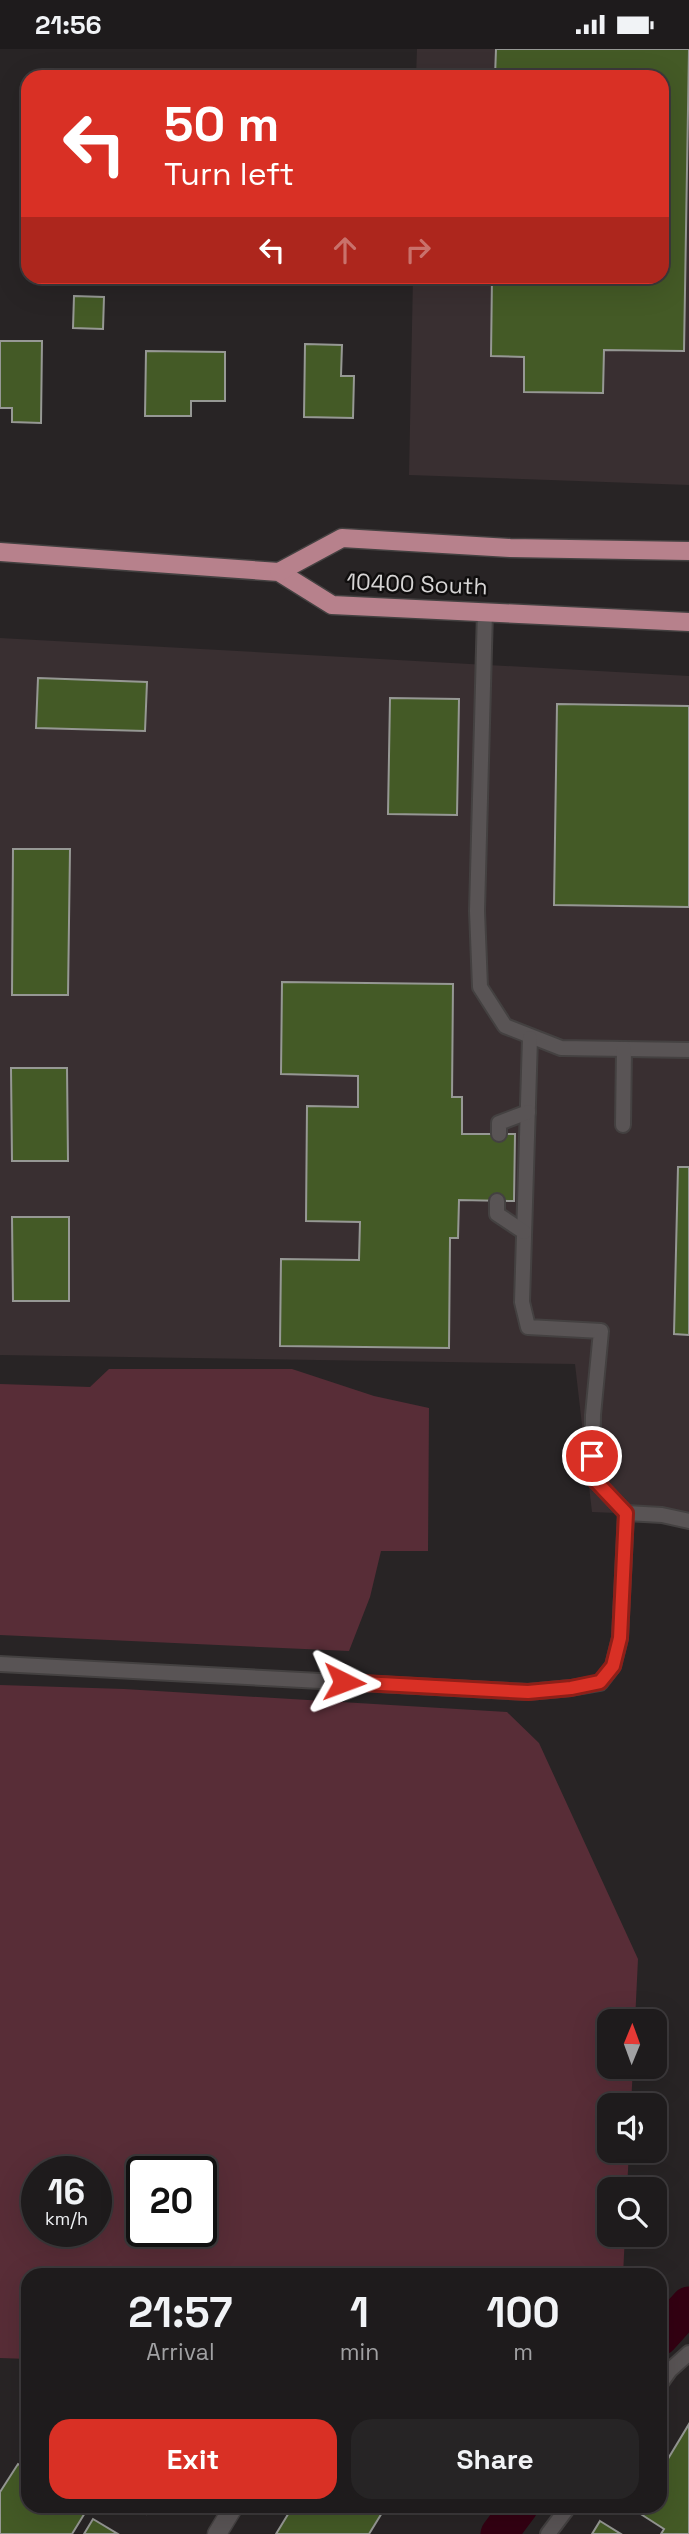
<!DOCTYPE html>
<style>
body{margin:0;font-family:"Space Grotesk",sans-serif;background:#262425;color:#f1f3f6;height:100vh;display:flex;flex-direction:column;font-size:26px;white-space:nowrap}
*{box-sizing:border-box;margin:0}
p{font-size:23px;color:#a1a1a3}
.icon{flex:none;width:38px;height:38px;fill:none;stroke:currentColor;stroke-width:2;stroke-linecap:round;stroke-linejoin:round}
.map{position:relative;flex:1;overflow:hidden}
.drawer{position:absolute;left:21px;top:2219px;width:646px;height:245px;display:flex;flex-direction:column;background:#1e1b1c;border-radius:21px;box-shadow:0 7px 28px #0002,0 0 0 2px #3c393b}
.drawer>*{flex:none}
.banner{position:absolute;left:21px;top:21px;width:648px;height:214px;border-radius:21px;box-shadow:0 7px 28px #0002,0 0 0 2px #3c393b;background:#d93025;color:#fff;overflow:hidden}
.needle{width:46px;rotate:1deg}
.tools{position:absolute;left:597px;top:1960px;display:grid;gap:14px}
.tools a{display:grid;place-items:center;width:70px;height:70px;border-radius:14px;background:#1e1b1c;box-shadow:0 7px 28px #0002,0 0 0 2px #3c393b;font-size:35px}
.speed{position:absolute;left:21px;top:2107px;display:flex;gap:14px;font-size:35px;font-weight:700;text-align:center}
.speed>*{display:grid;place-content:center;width:91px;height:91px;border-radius:50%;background:#1e1b1c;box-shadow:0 7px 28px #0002,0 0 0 2px #3c393b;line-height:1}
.speed small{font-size:18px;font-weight:400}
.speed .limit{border:4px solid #111;border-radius:10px;background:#fff;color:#111}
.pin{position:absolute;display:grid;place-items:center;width:60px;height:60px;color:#fff;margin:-30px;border:4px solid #fff;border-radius:50%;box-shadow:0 2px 7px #0007}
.me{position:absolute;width:77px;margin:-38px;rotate:93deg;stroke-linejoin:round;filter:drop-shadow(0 0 5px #0008)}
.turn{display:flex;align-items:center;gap:24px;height:147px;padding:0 28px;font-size:32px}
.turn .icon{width:91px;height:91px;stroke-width:2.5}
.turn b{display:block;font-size:49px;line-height:60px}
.lanes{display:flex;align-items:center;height:66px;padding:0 28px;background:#0003;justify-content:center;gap:35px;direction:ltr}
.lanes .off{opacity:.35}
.eta{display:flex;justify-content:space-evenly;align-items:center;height:119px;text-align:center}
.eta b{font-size:42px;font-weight:700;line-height:49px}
.action{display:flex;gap:14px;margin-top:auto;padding:14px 28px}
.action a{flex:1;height:80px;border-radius:21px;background:#d93025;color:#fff;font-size:28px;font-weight:700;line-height:80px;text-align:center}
.action a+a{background:#262425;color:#f1f3f6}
.status{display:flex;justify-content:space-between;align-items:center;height:49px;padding:0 35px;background:#1e1b1c;direction:ltr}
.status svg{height:19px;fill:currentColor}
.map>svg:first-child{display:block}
.built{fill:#392f31}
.green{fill:#582d37;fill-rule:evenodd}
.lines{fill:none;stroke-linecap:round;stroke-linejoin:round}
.canal{stroke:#330012;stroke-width:37}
.building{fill:#445a26;stroke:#969894;stroke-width:2}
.service-casing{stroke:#444141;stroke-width:18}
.minor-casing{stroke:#444141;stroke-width:21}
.primary-casing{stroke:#444141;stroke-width:21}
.service{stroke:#595455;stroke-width:14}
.minor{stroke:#595455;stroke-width:18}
.primary{stroke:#b7818c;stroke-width:18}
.route-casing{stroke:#8d1f18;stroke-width:18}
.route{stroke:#d93025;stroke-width:12}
.labels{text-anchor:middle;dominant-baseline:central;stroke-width:5;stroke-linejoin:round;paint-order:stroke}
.street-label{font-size:23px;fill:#d6d4d4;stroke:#100e0e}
</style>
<div class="status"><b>21:56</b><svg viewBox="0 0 49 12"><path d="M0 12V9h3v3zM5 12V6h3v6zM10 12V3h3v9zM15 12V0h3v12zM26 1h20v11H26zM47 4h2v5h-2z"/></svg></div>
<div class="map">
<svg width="689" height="2485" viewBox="0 0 689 2485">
<rect width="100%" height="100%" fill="#282425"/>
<g class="built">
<polygon points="417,0 689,0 689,436 409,426 413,228 662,228 662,28 416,28"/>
<polygon points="0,589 689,627 689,1467 592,1463 575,1315 0,1306"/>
</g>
<g class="green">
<polygon points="109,1320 292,1320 374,1347 429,1359 428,1502 381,1502 370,1548 349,1602 0,1586 0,1335 90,1338"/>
<path d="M0,1636L124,1640L507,1663L539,1694L638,1910L635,1972H609V2018H633L631,2056H609V2102H629L627,2140H609V2186H625L623,2226H28V2310L0,2309ZM37,2123H96V2182H37ZM142,2123H201V2182H142Z"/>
</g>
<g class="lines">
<g class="canal">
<polyline points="660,2288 689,2256"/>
<polyline points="499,2485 520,2457"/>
</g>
</g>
<g class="building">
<polygon points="496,0 689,0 684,302 604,301 603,344 524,343 524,308 491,307 492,228 662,228 662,28 495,28"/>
<polygon points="74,247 104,248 103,280 73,279"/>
<polygon points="0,292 42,292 41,374 12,373 12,359 0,359"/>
<polygon points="305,295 342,296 341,327 354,327 353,369 304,368"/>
<polygon points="146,302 225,303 225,352 191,352 191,367 145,367"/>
<polygon points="38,629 147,633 145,682 36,679"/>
<polygon points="390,649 459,650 457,766 388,765"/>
<polygon points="557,655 689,657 689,858 554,856"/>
<polygon points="13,800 70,800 68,946 12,946"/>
<polygon points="282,933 453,935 452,1048 462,1048 462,1085 515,1085 514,1152 459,1151 458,1189 450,1189 449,1299 280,1297 281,1210 359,1211 360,1173 306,1172 307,1057 358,1058 358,1027 281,1025"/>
<polygon points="11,1019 67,1019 68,1112 12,1112"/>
<polygon points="678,1118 689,1118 689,1286 674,1285"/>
<polygon points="12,1168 69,1168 69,1252 13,1252"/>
<polygon points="689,2375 689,2485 661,2485 664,2480 636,2462 639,2457 660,2457 660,2423"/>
<polygon points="18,2415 28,2421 28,2457 88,2459 72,2485 0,2485 0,2443"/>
<polygon points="131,2457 151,2457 146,2465"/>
<polygon points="293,2457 303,2459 304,2457 385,2459 369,2485 276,2485"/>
<polygon points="93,2470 118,2485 84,2485"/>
<polygon points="600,2472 621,2485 592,2485"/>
</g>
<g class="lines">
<defs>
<g id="service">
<polyline points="485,562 477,862 480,938 505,977 561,999 689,1001"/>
<polyline points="530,989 522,1253 528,1278 601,1282 593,1366 592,1428 626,1464 662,1466 689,1472"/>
<polyline points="623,1076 624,1000"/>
<polyline points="499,1085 499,1074 528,1063"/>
<polyline points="497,1152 497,1165 524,1183"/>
<polyline points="0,1615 528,1643 571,1639 600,1634 613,1617 620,1589 626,1464"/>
<polyline points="660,2335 670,2321 689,2304"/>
<polyline points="548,2485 569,2457"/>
</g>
<polyline id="minor" points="217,2485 234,2457"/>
<g id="primary">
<polyline points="0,503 279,523 332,556 689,573"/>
<polyline points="279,523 342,489 510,499 689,502"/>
</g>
</defs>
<use href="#service" class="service-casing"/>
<use href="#minor" class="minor-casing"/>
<use href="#primary" class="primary-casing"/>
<use href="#service" class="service"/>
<use href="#minor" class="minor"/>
<use href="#primary" class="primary"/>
</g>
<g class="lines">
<defs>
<polyline id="route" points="344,1633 528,1643 571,1639 600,1633 613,1617 620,1589 626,1464 592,1428 592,1407"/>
</defs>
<use href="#route" class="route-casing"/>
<use href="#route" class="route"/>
</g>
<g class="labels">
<g class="street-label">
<text transform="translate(417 535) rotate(2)">10400 South</text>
</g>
</g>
</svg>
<div class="tools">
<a><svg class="needle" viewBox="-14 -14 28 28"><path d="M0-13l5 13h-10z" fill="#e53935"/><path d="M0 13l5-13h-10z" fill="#a1a1a3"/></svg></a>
<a><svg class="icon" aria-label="sound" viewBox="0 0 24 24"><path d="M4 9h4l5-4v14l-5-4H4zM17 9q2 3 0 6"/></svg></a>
<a><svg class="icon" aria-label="search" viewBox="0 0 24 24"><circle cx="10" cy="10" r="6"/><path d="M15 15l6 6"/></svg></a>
</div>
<div class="speed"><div>16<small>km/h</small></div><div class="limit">20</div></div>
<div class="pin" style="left:592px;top:1407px;background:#d93025"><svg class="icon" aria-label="arrive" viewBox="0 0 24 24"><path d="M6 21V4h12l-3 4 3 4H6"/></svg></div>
<svg class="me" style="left:344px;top:1633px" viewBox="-20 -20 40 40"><path d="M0-17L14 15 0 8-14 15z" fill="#d93025" stroke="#fff" stroke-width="4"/></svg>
<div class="banner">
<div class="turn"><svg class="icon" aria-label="left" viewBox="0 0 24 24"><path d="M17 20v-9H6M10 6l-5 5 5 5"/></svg><div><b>50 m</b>Turn left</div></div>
<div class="lanes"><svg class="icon" aria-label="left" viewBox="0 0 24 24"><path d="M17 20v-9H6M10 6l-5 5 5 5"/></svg><svg class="icon off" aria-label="ahead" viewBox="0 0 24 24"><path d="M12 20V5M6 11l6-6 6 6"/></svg><svg class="icon off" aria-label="right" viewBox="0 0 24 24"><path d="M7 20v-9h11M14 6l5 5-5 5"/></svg></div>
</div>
<section class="drawer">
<div class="eta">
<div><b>21:57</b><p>Arrival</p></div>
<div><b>1</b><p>min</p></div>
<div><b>100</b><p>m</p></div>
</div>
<div class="action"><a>Exit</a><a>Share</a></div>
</section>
</div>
